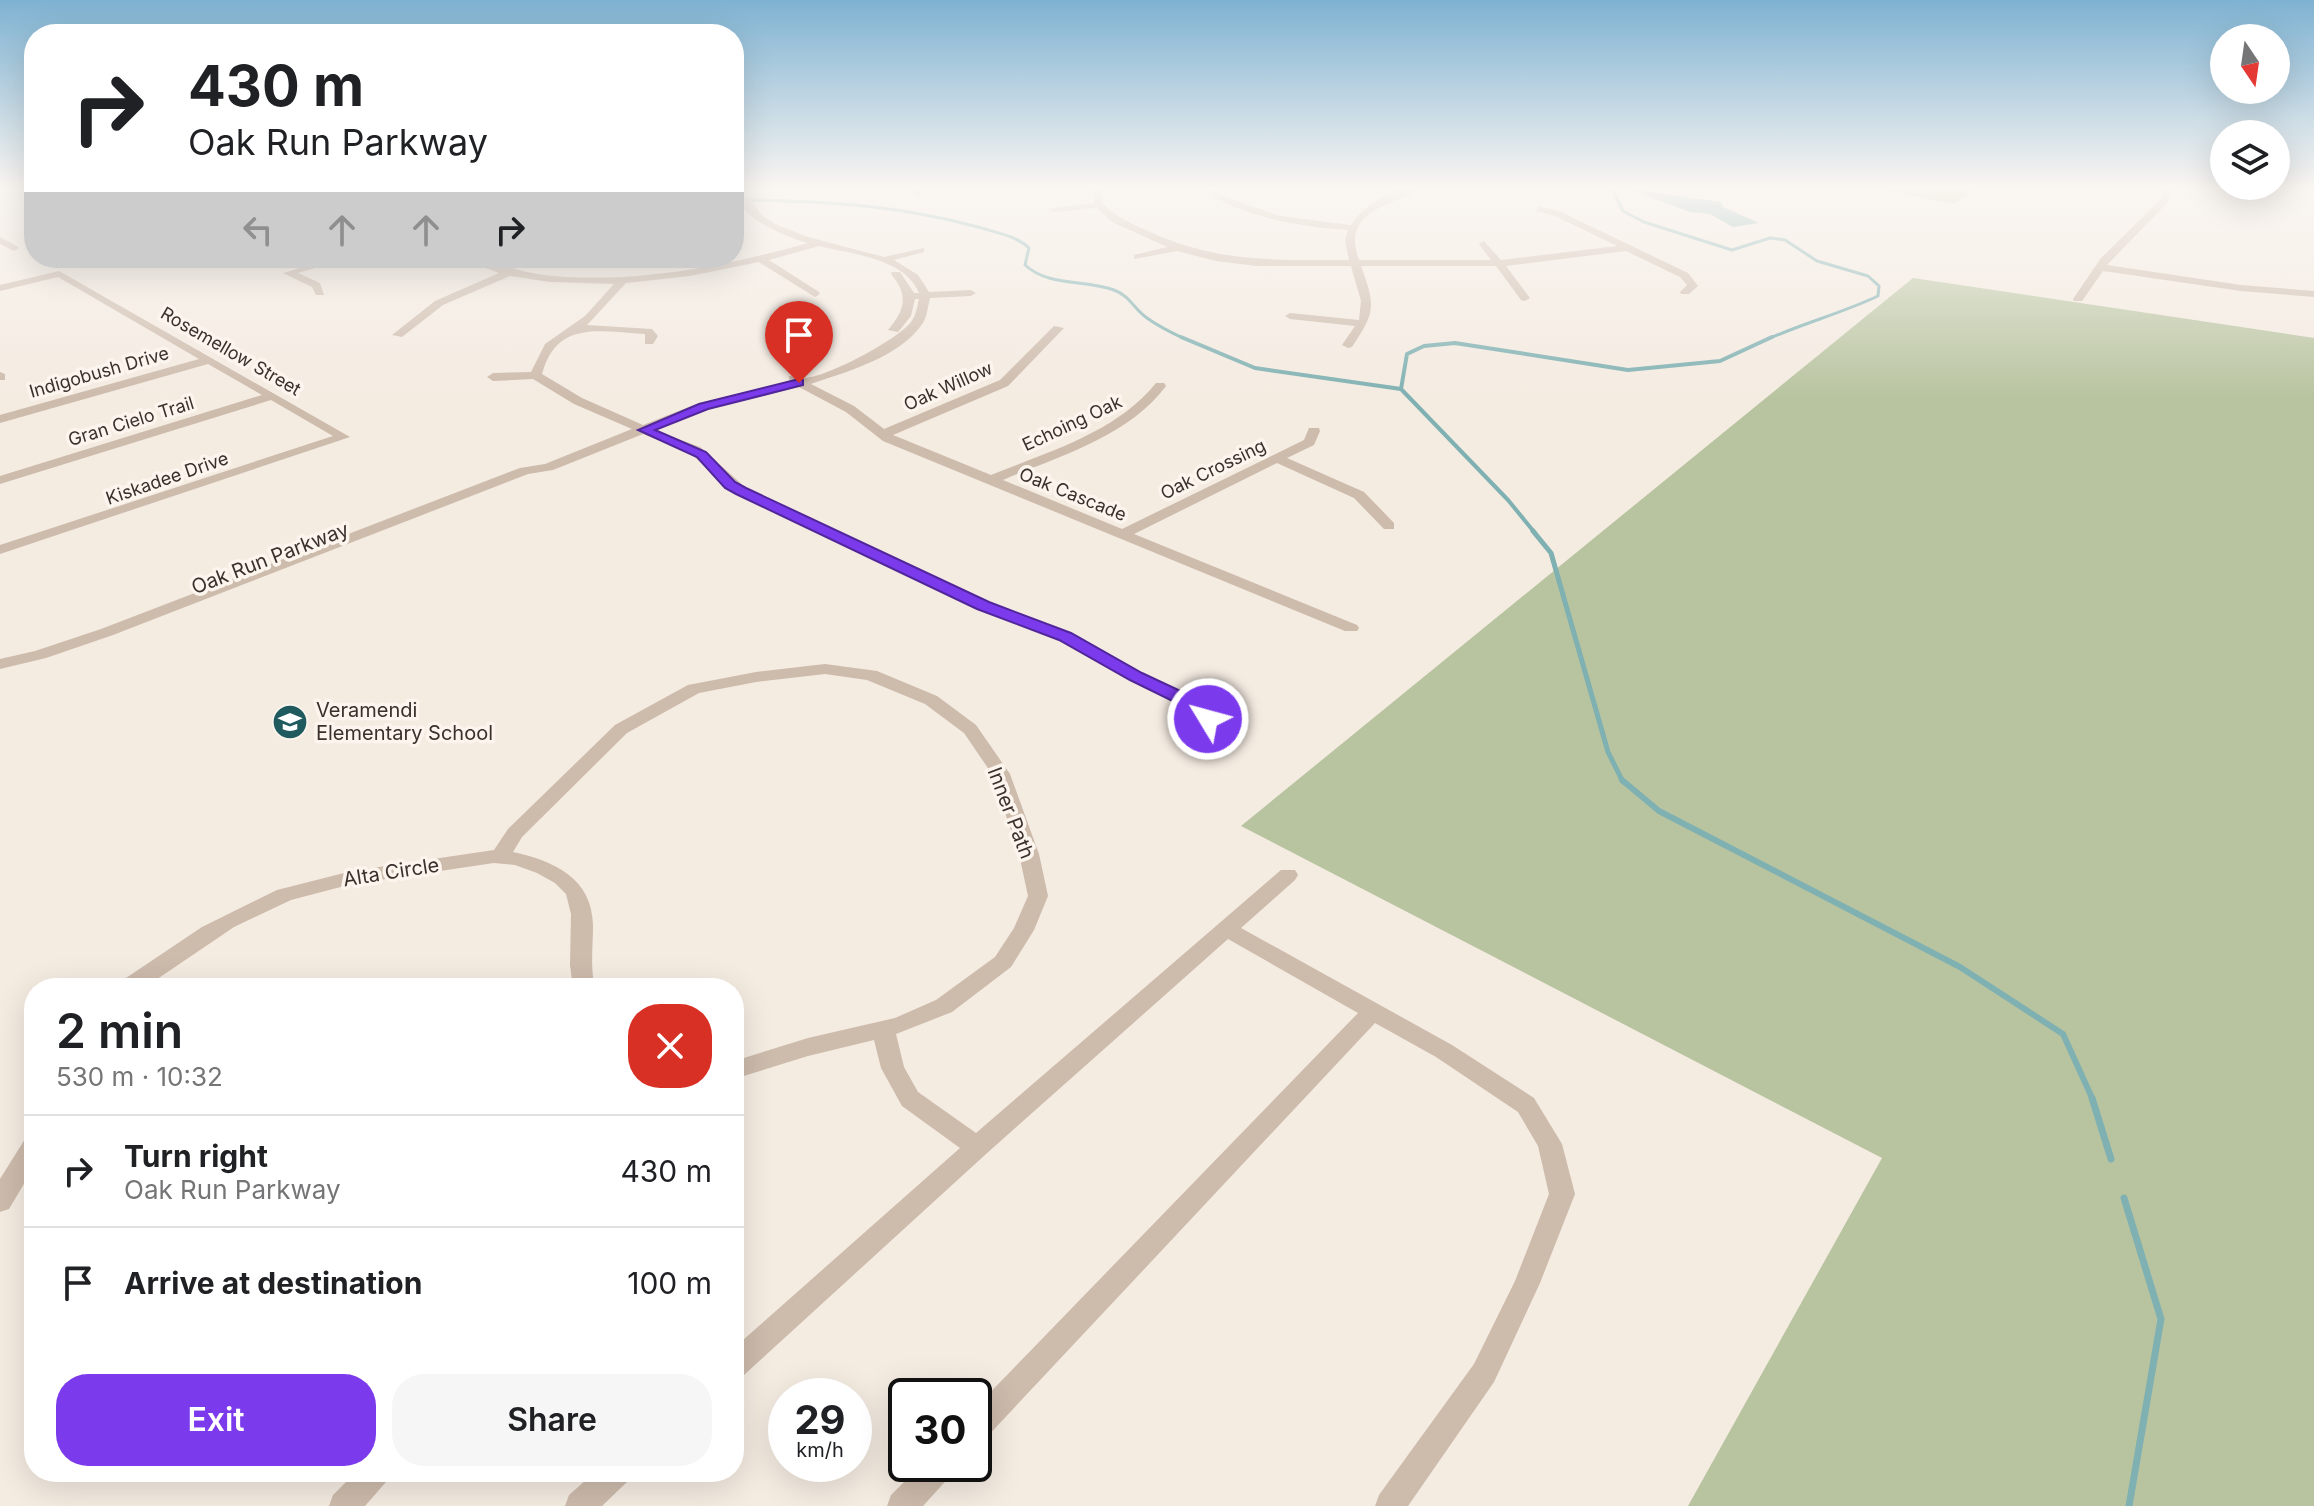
<!DOCTYPE html>
<meta charset="utf-8">
<style>
body{margin:0;font-family:Inter,sans-serif;background:#f6f6f6;color:#202124;height:100vh;display:flex;flex-direction:column;font-size:30px;white-space:nowrap}
*{box-sizing:border-box;margin:0}
p{font-size:26px;color:#757577}
.icon{flex:none;width:44px;height:44px;fill:none;stroke:currentColor;stroke-width:2;stroke-linecap:round;stroke-linejoin:round}
.map{position:relative;flex:1;overflow:hidden}
.details{position:absolute;left:24px;top:978px;width:720px;height:504px;display:flex;flex-direction:column;background:#fff;border-radius:32px;box-shadow:0 8px 32px #0002}
.details>*{flex:none}
.top-card{position:absolute;left:24px;top:24px;width:720px;height:244px;border-radius:32px;box-shadow:0 8px 32px #0002;background:#fff;color:#202124;overflow:hidden}
.needle{width:52px;rotate:167deg}
.fabs{position:absolute;left:2210px;top:24px;display:grid;gap:16px}
.fabs a{display:grid;place-items:center;width:80px;height:80px;border-radius:50%;background:#fff;box-shadow:0 8px 32px #0002;font-size:40px}
.speed{position:absolute;left:768px;top:1378px;display:flex;gap:16px;font-size:40px;font-weight:700;text-align:center}
.speed>*{display:grid;place-content:center;width:104px;height:104px;border-radius:50%;background:#fff;box-shadow:0 8px 32px #0002;line-height:1}
.speed small{font-size:20px;font-weight:400}
.speed .limit{border:4px solid #111;border-radius:12px;background:#fff;color:#111}
.pin{position:absolute;display:grid;place-items:center;width:68px;height:68px;color:#fff;margin:-82px -34px;border-radius:50% 50% 50% 0;rotate:-45deg;box-shadow:0 0 8px #0007}
.pin .icon{rotate:45deg}
.me{position:absolute;width:88px;margin:-44px;rotate:307deg;stroke-linejoin:round;filter:drop-shadow(0 0 6px #0008)}
.turn{display:flex;align-items:center;gap:28px;height:168px;padding:0 32px;font-size:36px}
.turn .icon{width:104px;height:104px;stroke-width:2.5}
.turn b{display:block;font-size:56px;line-height:68px}
.lanes{display:flex;align-items:center;height:76px;padding:0 32px;background:#0003;justify-content:center;gap:40px;direction:ltr}
.lanes .off{opacity:.35}
.round{display:grid;place-items:center;flex:none;width:84px;height:84px;border-radius:32px;background:#f6f6f6}
.summary{display:flex;align-items:center;justify-content:space-between;height:136px;padding:0 32px}
h1{font-size:48px;font-weight:600;line-height:60px}
.button{display:flex;gap:16px;margin-top:auto;padding:16px 32px}
.button a{flex:1;height:92px;border-radius:32px;background:#7c3aed;color:#fff;font-size:32px;font-weight:600;line-height:92px;text-align:center}
.button a+a{background:#f6f6f6;color:#202124}
ul{padding:0;list-style:none}
li{display:flex;align-items:center;gap:24px;height:112px;padding:0 32px;border-top:2px solid #e0e0e0}
li div{flex:1}
li b{display:block;font-size:30px}
li em{font-style:normal}
.map>svg:first-child{display:block}
.green{fill:#b8c4a0}
.water{fill:#7fb0b2}
.lines{fill:none;stroke-linecap:round;stroke-linejoin:round}
.stream-far4{stroke:#7fb0b2;stroke-width:3}
.stream-far3{stroke:#7fb0b2;stroke-width:4}
.stream-far2{stroke:#7fb0b2;stroke-width:5}
.stream-far1{stroke:#7fb0b2;stroke-width:6}
.stream{stroke:#7fb0b2;stroke-width:7}
.minor{fill:#cdbbac;fill-rule:evenodd}
.route{fill:#7c3aed;stroke:#51269a;stroke-width:2}
.labels{text-anchor:middle;dominant-baseline:central;stroke-width:7;stroke-linejoin:round;paint-order:stroke}
.far-street-label{font-size:18px;fill:#3b302b;stroke:#fbf5ee}
.street-label{font-size:20px;fill:#3b302b;stroke:#fbf5ee}
.poi-label{font-size:20px;fill:#3b302b;stroke:#fbf5ee;text-anchor:start}
</style>
<div class="map">
<svg width="2314" height="1506" viewBox="0 0 2314 1506">
<rect width="100%" height="100%" fill="#f4ebe1"/>
<g class="green">
<polygon points="1899,187 1978,187 1954,204 1891,192"/>
<polygon points="1913,278 2314,338 2314,1506 1688,1506 1882,1158 1241,826"/>
</g>
<polygon class="water" points="1629,189 1721,202 1723,207 1759,223 1733,227 1710,214 1690,212"/>
<g class="lines">
<g class="stream-far4">
<path d="M1611,187L1623,211L1644,222L1732,250L1770,238L1785,240L1817,261L1868,276L1879,286L1878,296C1842,313 1804,323 1768,339"/>
<path d="M734,200C816,200 899,205 978,227C994,232 1017,236 1029,248L1025,265C1049,287 1085,279 1114,290C1130,296 1134,309 1147,318C1158,326 1172,333 1185,339"/>
</g>
<g class="stream-far3">
<polyline points="1181,337 1255,368 1401,389"/>
<polyline points="1535,533 1508,500 1401,389 1407,354 1424,346 1455,343 1628,370 1720,361 1772,337"/>
</g>
<polyline class="stream-far2" points="1533,531 1551,553 1608,752 1623,782"/>
<polyline class="stream-far1" points="1622,780 1659,811 1960,967 2063,1034 2093,1100"/>
<g class="stream">
<polyline points="2092,1098 2111,1159"/>
<polyline points="2124,1198 2161,1319 2129,1506"/>
</g>
<g class="minor">
<path d="M734,187H738L763,216L775,224L808,237L884,257L924,248V252L894,260L918,275L929,292L971,290L976,293L971,296L930,298C928,306 927,316 923,323C899,358 848,371 811,384L854,406L884,429L1000,380L1054,326L1064,328L1008,386L893,435L991,475C1047,452 1116,433 1156,383H1164L1166,386C1128,437 1059,456 1003,480L1122,529L1304,440L1309,428H1319L1320,431L1314,445L1287,458L1364,492L1394,523V529H1384L1354,498L1277,463L1134,534L1357,625L1359,628L1357,631H1345L883,441L846,412L799,387L705,410L654,430L700,447L746,488L989,602L1071,633L1142,673L1201,701L1212,710L1218,725L1215,729H1203L1198,716L1189,709L1130,681L1059,639L977,608L736,494L690,453L643,434L553,470L528,474L113,635L46,658L0,669V659L35,651L101,629L520,468L545,464L632,429L574,404L533,379L493,381L487,377L493,373L531,372L545,344L585,316L614,284L550,282L510,276L443,305L402,337L392,335L435,301L499,273L458,258C490,258 521,274 554,276C641,283 725,266 808,243C784,236 735,217 734,187ZM819,246C851,254 905,258 919,293H914L900,272H892L891,274C909,295 905,310 888,330L898,332L911,316L915,299H919C917,307 916,316 911,322C897,340 823,380 801,378C797,378 793,376 789,376L790,382L699,403L643,425L582,398L542,374C557,319 601,332 645,334V344H653L658,336L652,329L587,325L626,283L690,276L759,262L815,297L820,294L819,292L769,260Z"/>
<polygon points="911,187 919,187 921,196 915,196"/>
<path d="M1094,187H1102L1103,204C1118,218 1132,224 1150,232C1218,263 1277,260 1349,260L1345,240L1348,230C1299,226 1253,219 1210,195V191L1280,216L1351,225C1366,202 1396,187 1424,187C1396,206 1340,208 1359,260H1491L1479,244L1484,241L1501,260L1617,246L1555,216L1536,211L1539,206L1561,212L1688,273L1698,286L1689,294H1681L1680,292L1687,285L1680,277L1626,251L1506,266L1530,298L1525,301L1521,300L1496,266H1361C1376,307 1375,312 1352,347L1348,348L1342,345L1355,326L1290,319L1285,316L1290,313L1359,320L1361,301L1351,266H1256L1216,261L1177,251L1134,259V255L1167,247L1112,222L1097,208L1053,212L1048,209L1094,203Z"/>
<polygon points="2163,187 2193,187 2171,190 2168,202 2107,265 2241,285 2314,291 2314,297 2241,291 2103,271 2082,301 2074,301 2073,299 2101,258 2161,199"/>
<polygon points="0,237 17,246 19,248 14,251 0,244"/>
<polygon points="333,258 349,258 298,273 320,283 324,295 316,295 312,287 283,273"/>
<polygon points="59,271 350,437 0,554 0,545 333,436 271,400 0,484 0,476 262,395 208,364 0,423 0,415 199,359 58,277 0,291 0,285"/>
<polygon points="0,372 5,374 5,380 0,380"/>
<path d="M825,664L877,671L937,696L976,725L1010,774L1039,854L1048,896L1034,930L1011,967L952,1012L896,1034L904,1067L918,1092L976,1133L1281,870H1295L1298,875L1295,880L1241,928L1452,1045L1534,1098L1562,1144L1575,1194L1540,1283L1494,1382L1408,1506H1375L1379,1495L1474,1364L1515,1281L1549,1194L1538,1146L1518,1112L1436,1057L1375,1023L984,1440L974,1444V1409L1358,1013L1228,939L986,1154L744,1375L734,1379V1348L960,1148L902,1106L881,1068L874,1040L808,1056L734,1079V1061L808,1038L895,1018L936,1000L995,957L1014,928L1028,896L1019,854L992,774L964,733L925,704L867,680L825,674L756,682L699,693L627,733L522,837L513,852C554,861 592,878 593,925C593,947 590,967 595,988H573L570,965L571,914L566,894L555,883L537,873L515,865L494,863L352,884L291,900L234,927L144,988H117L120,982L202,927L277,890L352,871L494,850L508,829L615,725L688,685L756,672Z"/>
<polygon points="34,1136 34,1167 9,1209 0,1212 0,1179 25,1139"/>
<polygon points="922,1464 957,1464 952,1474 923,1506 887,1506 891,1495"/>
<polygon points="356,1472 391,1472 386,1482 365,1506 329,1506 333,1495"/>
<polygon points="595,1472 632,1472 627,1482 602,1506 565,1506 569,1495"/>
</g>
</g>
<linearGradient id="sky" x2="0" y2="1"><stop stop-color="#7eb2d2"/><stop offset="0.47" stop-color="#faf6f2"/><stop offset="1" stop-color="#faf6f2" stop-opacity="0"/></linearGradient>
<rect width="2314" height="398" fill="url(#sky)"/>
<polygon class="route" points="799,379 803,380 803,385 708,409 655,430 706,452 735,482 746,488 989,602 1071,633 1142,673 1202,701 1217,719 1214,723 1202,723 1189,709 1130,680 1059,640 977,609 736,494 725,488 697,457 638,430 699,404"/>
<defs>
<symbol id="school-disc" viewBox="-11 -11 22 22"><circle r="9.5" fill="#1f5a5e" stroke="#fbf5ee"/><path d="M0-5L7-2L0 1L-7-2ZM-4 1L0 2.5L4 1V4Q0 6-4 4Z" fill="#fff"/></symbol>
</defs>
<g fill-rule="evenodd">
<use href="#school-disc" x="270" y="702" width="40" height="40"/>
</g>
<g class="labels">
<g class="far-street-label">
<text transform="translate(231 351) rotate(30)">Rosemellow Street</text>
<text transform="translate(99 372) rotate(-16)">Indigobush Drive</text>
<text transform="translate(948 386) rotate(-24)">Oak Willow</text>
<text transform="translate(131 421) rotate(-17)">Gran Cielo Trail</text>
<text transform="translate(1072 423) rotate(-25)">Echoing Oak</text>
<text transform="translate(1213 469) rotate(-26)">Oak Crossing</text>
<text transform="translate(167 478) rotate(-19)">Kiskadee Drive</text>
<text transform="translate(1073 494) rotate(22)">Oak Cascade</text>
</g>
<g class="street-label">
<text transform="translate(270 558) rotate(-21)">Oak Run Parkway</text>
<text transform="translate(1011 813) rotate(69)">Inner Path</text>
<text transform="translate(391 872) rotate(-9)">Alta Circle</text>
</g>
<g class="poi-label">
<text x="316" y="710">Veramendi<tspan x="316" dy="23">Elementary School</tspan></text>
</g>
</g>
</svg>
<div class="fabs">
<a><svg class="needle" viewBox="-14 -14 28 28"><path d="M0-13l5 13h-10z" fill="#e53935"/><path d="M0 13l5-13h-10z" fill="#757577"/></svg></a>
<a><svg class="icon" aria-label="layers" viewBox="0 0 24 24"><path d="M12 4l9 5-9 5-9-5zM3 14l9 5 9-5"/></svg></a>
</div>
<div class="speed"><div>29<small>km/h</small></div><div class="limit">30</div></div>
<div class="pin" style="left:799px;top:383px;background:#d93025"><svg class="icon" aria-label="arrive" viewBox="0 0 24 24"><path d="M6 21V4h12l-3 4 3 4H6"/></svg></div>
<svg class="me" style="left:1208px;top:719px" viewBox="-20 -20 40 40"><circle r="17" fill="#7c3aed" stroke="#fff" stroke-width="3"/><path d="M0-11L8 9 0 5-8 9z" fill="#fff"/></svg>
<div class="top-card">
<div class="turn"><svg class="icon" aria-label="right" viewBox="0 0 24 24"><path d="M7 20v-9h11M14 6l5 5-5 5"/></svg><div><b>430 m</b>Oak Run Parkway</div></div>
<div class="lanes"><svg class="icon off" aria-label="left" viewBox="0 0 24 24"><path d="M17 20v-9H6M10 6l-5 5 5 5"/></svg><svg class="icon off" aria-label="ahead" viewBox="0 0 24 24"><path d="M12 20V5M6 11l6-6 6 6"/></svg><svg class="icon off" aria-label="ahead" viewBox="0 0 24 24"><path d="M12 20V5M6 11l6-6 6 6"/></svg><svg class="icon" aria-label="right" viewBox="0 0 24 24"><path d="M7 20v-9h11M14 6l5 5-5 5"/></svg></div>
</div>
<section class="details">
<div class="summary"><div><h1>2 min</h1><p>530 m · 10:32</p></div><a class="round" style="background:#d93025;color:#fff"><svg class="icon" aria-label="close" viewBox="0 0 24 24"><path d="M6 6l12 12M18 6L6 18"/></svg></a></div>
<ul>
<li><svg class="icon" aria-label="right" viewBox="0 0 24 24"><path d="M7 20v-9h11M14 6l5 5-5 5"/></svg><div><b>Turn right</b><p>Oak Run Parkway</p></div><em>430 m</em></li>
<li><svg class="icon" aria-label="arrive" viewBox="0 0 24 24"><path d="M6 21V4h12l-3 4 3 4H6"/></svg><div><b>Arrive at destination</b></div><em>100 m</em></li>
</ul>
<div class="button"><a>Exit</a><a>Share</a></div>
</section>
</div>
